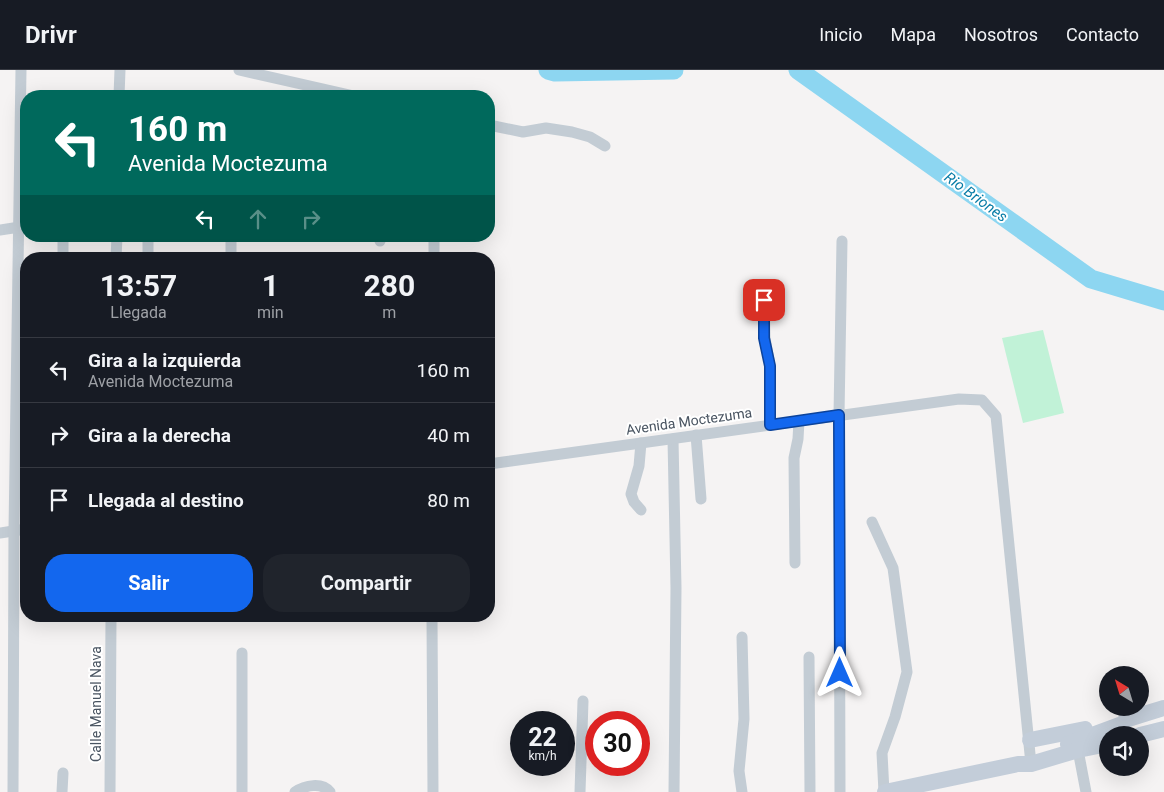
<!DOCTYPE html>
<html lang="es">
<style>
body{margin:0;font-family:Roboto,sans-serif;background:#20242c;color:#f1f3f6;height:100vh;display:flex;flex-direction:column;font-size:19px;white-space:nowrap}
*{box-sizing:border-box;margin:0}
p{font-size:16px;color:#9ea1a6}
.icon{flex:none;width:28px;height:28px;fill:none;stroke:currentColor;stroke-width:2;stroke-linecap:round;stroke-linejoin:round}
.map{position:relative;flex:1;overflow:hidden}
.details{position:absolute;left:20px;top:182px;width:475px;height:370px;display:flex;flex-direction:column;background:#171b24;border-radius:20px;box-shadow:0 5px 20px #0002}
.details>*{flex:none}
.banner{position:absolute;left:20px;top:20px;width:475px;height:152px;border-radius:20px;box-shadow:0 5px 20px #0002;background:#00695c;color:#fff;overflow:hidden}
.needle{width:32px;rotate:322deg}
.controls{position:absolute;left:1099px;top:596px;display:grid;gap:10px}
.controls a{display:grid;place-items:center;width:50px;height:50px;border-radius:50%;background:#171b24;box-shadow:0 5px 20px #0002;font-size:25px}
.speed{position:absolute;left:510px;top:641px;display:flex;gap:10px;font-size:25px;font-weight:700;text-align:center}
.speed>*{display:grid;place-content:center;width:65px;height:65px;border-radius:50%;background:#171b24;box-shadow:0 5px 20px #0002;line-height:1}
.speed small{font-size:12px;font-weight:400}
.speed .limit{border:8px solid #d22;background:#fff;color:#111}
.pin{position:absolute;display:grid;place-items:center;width:42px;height:42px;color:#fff;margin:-21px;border-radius:10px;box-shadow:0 2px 8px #0006}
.me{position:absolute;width:55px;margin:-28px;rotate:0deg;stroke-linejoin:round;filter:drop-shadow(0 0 4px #0008)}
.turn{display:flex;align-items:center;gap:18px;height:105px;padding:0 25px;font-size:22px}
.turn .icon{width:65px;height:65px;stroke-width:2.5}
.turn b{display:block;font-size:35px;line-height:42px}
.lanes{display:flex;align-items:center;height:48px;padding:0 25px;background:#0003;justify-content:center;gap:25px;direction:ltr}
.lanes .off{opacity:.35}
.eta{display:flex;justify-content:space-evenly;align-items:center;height:85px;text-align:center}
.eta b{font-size:30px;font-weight:700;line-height:35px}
.cta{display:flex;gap:10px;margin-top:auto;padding:10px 25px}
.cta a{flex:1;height:58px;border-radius:20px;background:#1367ee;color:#fff;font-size:20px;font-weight:700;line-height:58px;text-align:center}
.cta a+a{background:#20242c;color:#f1f3f6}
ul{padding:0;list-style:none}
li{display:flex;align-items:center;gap:15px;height:65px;padding:0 25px;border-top:1px solid #363941}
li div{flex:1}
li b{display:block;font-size:19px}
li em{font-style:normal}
header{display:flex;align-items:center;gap:30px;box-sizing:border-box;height:70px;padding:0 25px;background:#171b24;border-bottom:1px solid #363941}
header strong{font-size:24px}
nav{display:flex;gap:28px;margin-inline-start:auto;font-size:18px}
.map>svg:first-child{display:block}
.green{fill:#c1f2d7}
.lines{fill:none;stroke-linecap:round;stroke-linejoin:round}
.river{stroke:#8dd6f1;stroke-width:19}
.street{stroke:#c3ccd4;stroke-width:11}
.secondary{stroke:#c3cdd9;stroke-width:16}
.route-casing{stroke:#0c439b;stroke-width:12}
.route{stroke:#1367ee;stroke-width:9}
.labels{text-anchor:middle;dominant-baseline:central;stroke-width:4;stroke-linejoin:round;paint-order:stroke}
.street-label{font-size:14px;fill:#495461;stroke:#fff}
.water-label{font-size:15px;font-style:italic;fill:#077ca6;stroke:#fff}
</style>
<header>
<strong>Drivr</strong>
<nav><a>Inicio</a><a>Mapa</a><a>Nosotros</a><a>Contacto</a></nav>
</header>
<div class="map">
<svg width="1164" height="722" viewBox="0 0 1164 722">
<rect width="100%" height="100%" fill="#f5f3f3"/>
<polygon class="green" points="1043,260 1064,343 1023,353 1002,268"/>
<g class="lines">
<g class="river">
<polyline points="548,0 555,2 674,0"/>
<polyline points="798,0 1091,209 1164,231"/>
</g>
<g class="street">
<polyline points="239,0 354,26"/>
<polyline points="119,26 120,0"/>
<polyline points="489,55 523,62 546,58 572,62 590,67 605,76"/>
<polyline points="0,160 26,156"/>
<polyline points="380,166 380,171"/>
<polyline points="63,189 63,166"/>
<polyline points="116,189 117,166"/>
<polyline points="148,189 148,166"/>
<polyline points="231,189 231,166"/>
<polyline points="434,189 434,166"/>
<polyline points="764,230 765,268 770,296 770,355"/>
<polyline points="696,365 701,429"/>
<polyline points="673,369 676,518 674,722"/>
<polyline points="489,394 959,329 982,330 996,346 1031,694"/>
<polyline points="641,440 634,432 631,424 639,396 641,373"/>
<polyline points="872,452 893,498 907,602 895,647 882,683 884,722"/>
<polyline points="0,463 26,459"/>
<polyline points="795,493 794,388 798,369 799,351"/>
<polyline points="432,546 433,722"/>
<polyline points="742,567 744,649 739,701 742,722"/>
<polyline points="242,583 242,722"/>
<polyline points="809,587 810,722"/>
<polyline points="1078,680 1086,722"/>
<polyline points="13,722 14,461 21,0"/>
<polyline points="62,722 63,703"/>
<polyline points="110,722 111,546"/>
<path d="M295,722C305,715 322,712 330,722"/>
<polyline points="580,722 583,631"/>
<polyline points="840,722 839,345 842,171"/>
</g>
<g class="secondary">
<polyline points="1140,665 1164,659"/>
<polyline points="1030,670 1085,659"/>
<polyline points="1068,674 1122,654 1128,649 1164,638"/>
<polyline points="885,722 1018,694 1031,694 1078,680 1108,674"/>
</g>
</g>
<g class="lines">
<defs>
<polyline id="route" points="764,230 764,268 770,296 770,355 839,345 840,603"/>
</defs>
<use href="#route" class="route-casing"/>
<use href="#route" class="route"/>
</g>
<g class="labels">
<g class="street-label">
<text transform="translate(689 351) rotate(-8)">Avenida Moctezuma</text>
<text transform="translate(96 634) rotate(-90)">Calle Manuel Nava</text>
</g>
<g class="water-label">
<text transform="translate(976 127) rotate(36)">Rio Briones</text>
</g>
</g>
</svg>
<div class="controls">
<a><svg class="needle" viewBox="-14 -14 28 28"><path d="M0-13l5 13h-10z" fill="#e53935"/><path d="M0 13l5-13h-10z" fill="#9ea1a6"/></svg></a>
<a><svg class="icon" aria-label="sound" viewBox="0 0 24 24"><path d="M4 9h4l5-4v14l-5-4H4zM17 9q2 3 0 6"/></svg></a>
</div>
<div class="speed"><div>22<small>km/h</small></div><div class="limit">30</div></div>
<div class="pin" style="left:764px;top:230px;background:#d93025"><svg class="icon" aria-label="arrive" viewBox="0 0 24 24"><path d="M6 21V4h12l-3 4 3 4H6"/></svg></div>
<svg class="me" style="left:840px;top:603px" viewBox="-20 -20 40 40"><path d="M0-17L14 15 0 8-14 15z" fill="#1367ee" stroke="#fff" stroke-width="4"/></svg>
<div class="banner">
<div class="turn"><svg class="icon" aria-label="left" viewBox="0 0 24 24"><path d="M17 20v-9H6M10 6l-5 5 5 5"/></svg><div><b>160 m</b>Avenida Moctezuma</div></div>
<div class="lanes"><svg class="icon" aria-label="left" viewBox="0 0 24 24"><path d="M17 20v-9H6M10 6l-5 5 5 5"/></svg><svg class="icon off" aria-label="ahead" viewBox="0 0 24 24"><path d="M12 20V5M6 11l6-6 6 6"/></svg><svg class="icon off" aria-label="right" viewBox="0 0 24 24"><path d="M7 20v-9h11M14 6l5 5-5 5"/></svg></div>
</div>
<section class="details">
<div class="eta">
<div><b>13:57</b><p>Llegada</p></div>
<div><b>1</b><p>min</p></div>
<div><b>280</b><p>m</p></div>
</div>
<ul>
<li><svg class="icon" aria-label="left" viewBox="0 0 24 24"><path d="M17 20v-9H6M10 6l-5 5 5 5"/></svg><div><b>Gira a la izquierda</b><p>Avenida Moctezuma</p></div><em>160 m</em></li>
<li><svg class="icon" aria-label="right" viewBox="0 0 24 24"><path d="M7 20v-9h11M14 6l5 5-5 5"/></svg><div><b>Gira a la derecha</b></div><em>40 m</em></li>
<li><svg class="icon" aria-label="arrive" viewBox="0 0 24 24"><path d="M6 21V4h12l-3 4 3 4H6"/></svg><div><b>Llegada al destino</b></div><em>80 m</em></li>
</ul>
<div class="cta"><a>Salir</a><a>Compartir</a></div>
</section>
</div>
